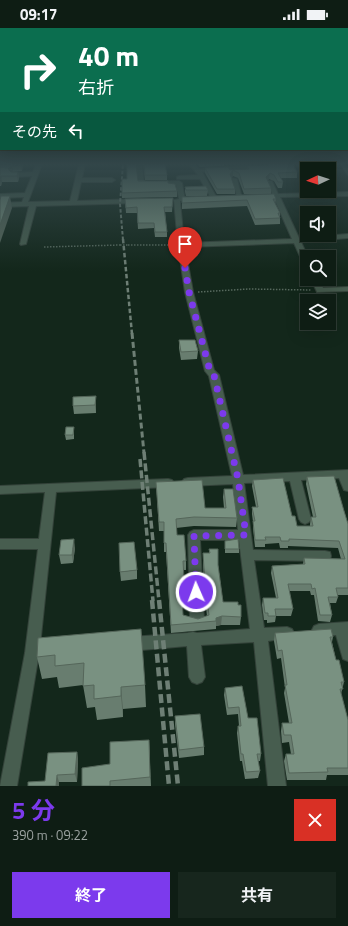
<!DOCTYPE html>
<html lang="ja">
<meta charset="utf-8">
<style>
body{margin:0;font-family:"Titillium Web","Noto Sans JP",sans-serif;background:#17261d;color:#f1f3f6;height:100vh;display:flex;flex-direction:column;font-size:15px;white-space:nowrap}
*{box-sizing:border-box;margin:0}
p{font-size:13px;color:#9ba2a0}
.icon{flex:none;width:22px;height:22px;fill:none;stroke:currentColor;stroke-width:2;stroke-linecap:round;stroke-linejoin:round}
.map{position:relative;height:758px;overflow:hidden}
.side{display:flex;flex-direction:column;background:#0e1d14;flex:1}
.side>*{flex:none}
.hud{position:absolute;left:0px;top:0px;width:348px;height:122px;box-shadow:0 4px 16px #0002,0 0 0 1px #2e3b34;background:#0b6e4f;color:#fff;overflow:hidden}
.needle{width:26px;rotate:266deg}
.fabs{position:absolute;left:300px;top:134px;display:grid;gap:8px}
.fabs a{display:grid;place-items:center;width:36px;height:36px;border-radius:0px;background:#0e1d14;box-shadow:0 4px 16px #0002,0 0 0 1px #2e3b34;font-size:20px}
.pin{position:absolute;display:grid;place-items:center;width:34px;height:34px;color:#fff;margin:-41px -17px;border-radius:50% 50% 50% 0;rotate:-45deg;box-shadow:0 0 4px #0007}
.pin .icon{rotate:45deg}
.me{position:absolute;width:44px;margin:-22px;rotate:358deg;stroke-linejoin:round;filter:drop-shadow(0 0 3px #0008)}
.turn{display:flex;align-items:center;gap:14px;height:84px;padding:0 12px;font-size:18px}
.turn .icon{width:52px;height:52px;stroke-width:2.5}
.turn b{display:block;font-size:28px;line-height:34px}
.then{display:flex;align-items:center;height:38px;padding:0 12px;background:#0003;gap:8px;font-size:15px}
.round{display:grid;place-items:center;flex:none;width:42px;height:42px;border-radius:0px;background:#17261d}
.summary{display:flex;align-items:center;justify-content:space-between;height:68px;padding:0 12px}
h1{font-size:24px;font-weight:700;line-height:30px;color:#7c3aed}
.primary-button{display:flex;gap:8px;margin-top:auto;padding:8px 12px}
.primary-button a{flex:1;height:46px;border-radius:0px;background:#7c3aed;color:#fff;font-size:16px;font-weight:700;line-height:46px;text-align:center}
.primary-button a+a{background:#17261d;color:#f1f3f6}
.status{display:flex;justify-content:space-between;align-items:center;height:28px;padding:0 20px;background:#0e1d14;direction:ltr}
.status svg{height:11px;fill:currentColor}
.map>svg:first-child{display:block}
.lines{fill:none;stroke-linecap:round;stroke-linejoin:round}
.minor-casing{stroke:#34433a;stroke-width:2}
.path{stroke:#57695e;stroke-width:1.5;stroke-dasharray:1.5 1.5;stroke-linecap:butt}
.minor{fill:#475d4f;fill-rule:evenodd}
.rail-far4{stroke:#6e7f75;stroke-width:2;stroke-dasharray:3.5 2;stroke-linecap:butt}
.rail-far3{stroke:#6e7f75;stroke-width:2.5;stroke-dasharray:4.5 2.5;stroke-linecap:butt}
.rail-far2{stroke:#6e7f75;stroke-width:3;stroke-dasharray:6 3;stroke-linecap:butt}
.rail-far1{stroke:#6e7f75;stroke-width:3.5;stroke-dasharray:8 3.5;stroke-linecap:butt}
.rail{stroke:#6e7f75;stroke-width:4.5;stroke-dasharray:9 4.5;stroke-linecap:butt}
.path-bridge{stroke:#57695e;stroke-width:1.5;stroke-dasharray:1.5 1.5;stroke-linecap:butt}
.wall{fill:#687d6f}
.shaded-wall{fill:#55665a}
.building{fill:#799181;stroke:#55665a}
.route{stroke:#7c3aed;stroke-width:7;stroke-dasharray:0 12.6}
</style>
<div class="status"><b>09:17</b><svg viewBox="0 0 49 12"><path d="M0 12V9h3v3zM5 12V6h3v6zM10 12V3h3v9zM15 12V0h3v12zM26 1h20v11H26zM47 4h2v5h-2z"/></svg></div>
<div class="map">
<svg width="348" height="758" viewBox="0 0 348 758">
<rect width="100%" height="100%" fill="#13271b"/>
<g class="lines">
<defs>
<g id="minor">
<polygon points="36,136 42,136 28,174 70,173 79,136 85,136 82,150 112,150 115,152 112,154 81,154 77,173 138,171 141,173 138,175 36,178 26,216 21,217 20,216 29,178 0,179 0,175 22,174 24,169 0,170 0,166 25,165 32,148 13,149 10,147 13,145 33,144"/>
<polygon points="136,136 142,136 144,154 179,153 182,155 185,172 180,173 184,215 292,211 274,170 262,170 259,168 262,166 272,166 268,153 272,153 278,166 348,164 348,168 280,169 299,210 348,206 348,210 301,214 308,229 307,237 303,235 294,215 185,219 193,264 214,342 219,347 243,447 348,442 348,463 344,462 339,450 301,452 311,491 309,494 305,496 301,494 299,491 290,453 244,455 253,522 325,523 330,524 331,528 330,532 325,533 254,532 264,600 287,599 292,601 294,605 292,609 268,613 286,758 268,758 254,614 201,617 205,649 202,654 197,656 192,654 189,649 187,618 130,623 125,621 123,616 125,611 130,609 188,605 193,604 197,605 250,601 239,512 200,512 204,592 202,596 197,598 192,596 190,592 188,507 190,504 194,502 238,502 233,456 188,458 184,457 182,454 184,451 188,450 232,448 209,348 205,343 185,264 178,217 174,172 179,171 176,157 139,157"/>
<polygon points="189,136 195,136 199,141 260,137 263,139 260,141 202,144 217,170 214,172 211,170 200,151 177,151 177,149 179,148 198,147"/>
<polygon points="340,136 345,136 348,141 348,147"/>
<polygon points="232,150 237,151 242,170 237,169"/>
<polygon points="311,251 319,251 323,260 348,259 348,263 317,264"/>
<polygon points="168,451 172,452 174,455 172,458 168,459 56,464 40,618 50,617 55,619 57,624 55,629 38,631 17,758 0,758 25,625 38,521 0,521 0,511 39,511 45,464 0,466 0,458"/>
<polygon points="348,594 348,633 343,631 336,607 319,608 314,606 312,602 314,598 319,596"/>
</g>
</defs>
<use href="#minor" class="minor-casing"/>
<g class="path">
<polyline points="128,217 175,217"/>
<polyline points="44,219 120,217"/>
<polyline points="198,264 249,261 311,262"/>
</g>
<use href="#minor" class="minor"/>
<polyline class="rail-far4" points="123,212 120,176 123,136"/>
<polyline class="rail-far3" points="123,211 132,306"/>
<polyline class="rail-far2" points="132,305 144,425"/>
<g class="rail-far1">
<polyline points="144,424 159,573"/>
<polyline points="140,431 153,573"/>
</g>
<g class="rail">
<polyline points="152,572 169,758"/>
<polyline points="159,572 178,758"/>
</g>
<polyline class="path-bridge" points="120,217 128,217"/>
</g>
<g class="wall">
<polygon points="0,136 23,136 22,143 13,144 12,144 18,144 19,150 18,154 2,154 1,158 0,158"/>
<polygon points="143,136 165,136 167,147 167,152 145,152"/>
<polygon points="197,136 224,136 224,138 200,139"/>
<polygon points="268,136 293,136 297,144 297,150 280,150 283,154 282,160 278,160 274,153 269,151 268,152 271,160 271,166 244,166 238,150 233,148 231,150 235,161 235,166 217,166 205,145 205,140 230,142 247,141 247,138 268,137"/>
<polygon points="317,136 339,136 339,137 331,137 331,142 329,142 329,141 321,141"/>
<polygon points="127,151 168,155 177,163 177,169 122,170 122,165"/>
<polygon points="185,159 208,162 207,168 186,168 185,164"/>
<polygon points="182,169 276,171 275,176 280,185 280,196 255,197 247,178 182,181"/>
<polygon points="173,170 172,184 165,184 167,204 167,209 155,209 154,200 138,201 137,185 126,185 125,171"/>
<polygon points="179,312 198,323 197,331 181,332 179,320"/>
<polygon points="96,376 96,385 74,386 73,378"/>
<polygon points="74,403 74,411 66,412 65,407"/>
<polygon points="307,449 344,483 348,496 348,567 338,567 338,569 336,575 330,575 332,587 330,594 318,593 314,567 311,567 310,563 289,563 293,581 291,588 276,588 275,594 267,595 267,592 264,592 262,577 263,570 276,570 271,545 272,538 303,536 304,530 341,531 338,520 288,518 288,520 280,520 279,515 265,516 265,519 255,519 253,500 253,494 252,486 252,479 256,479 252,458 253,452 292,488 297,498 310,498 310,496 311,489 313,489 306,456"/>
<polygon points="156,454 205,480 224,480 223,469 224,461 237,490 236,499 194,498 176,500 177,507 186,533 186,542 183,542 183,559 182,559 183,587 198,591 207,588 206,580 207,572 208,572 208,565 204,565 203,534 203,525 209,525 209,521 218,537 223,574 241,589 240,597 221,597 216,598 216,601 171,605 166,524 164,524 164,503 159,503"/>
<polygon points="225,513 239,521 239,525 225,525"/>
<polygon points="75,520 73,535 61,536 59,527"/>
<polygon points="137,542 137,551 121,553 120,544"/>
<polygon points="275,605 333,609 332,614 336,632 344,654 341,666 348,692 348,747 327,747 326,752 287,752 284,733 286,726 291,726 289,714 282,715 281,703 282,695 289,695 284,665 285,660 281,630 277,631 274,613"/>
<polygon points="38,610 145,657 146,679 123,681 123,689 97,692 95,679 87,680 83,657 59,660 57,649 42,651 37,629"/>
<polygon points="225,660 248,690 261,726 260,733 258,733 260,743 258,750 245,751 242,733 240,733 237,705 238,698 239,698 238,686 227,687 224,667"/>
<polygon points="175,688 204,719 204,727 179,730 175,696"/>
<polygon points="149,712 151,758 82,758 110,736"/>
<polygon points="77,724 78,732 77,754 59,754 59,758 28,758 45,753"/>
</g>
<g class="shaded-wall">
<polygon points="21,136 23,136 22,143 21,137"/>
<polygon points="12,138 13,144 9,147 8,141"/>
<polygon points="233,142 233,148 230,152 230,146"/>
<polygon points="18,144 19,150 18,154 17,148"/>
<polygon points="270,145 269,151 266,155 266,149"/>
<polygon points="1,148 2,154 1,158 0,152"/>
<polygon points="10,168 12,180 0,215 0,197"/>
<polygon points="96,368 96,385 95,377"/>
<polygon points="74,511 75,520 73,535 72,527"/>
<polygon points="222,588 221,597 216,598 216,590"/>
<polygon points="121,659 123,681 123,689 121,668"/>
<polygon points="77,724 78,732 77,754 75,746"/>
<polygon points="57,747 59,754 59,758 56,758"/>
</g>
<g class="building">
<polygon points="0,136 21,136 21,137 12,138 8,141 11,144 18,144 17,148 1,148 0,152"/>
<polygon points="127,136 136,136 138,153 168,153 168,155 175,156 177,163 122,165 122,151 127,151"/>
<polygon points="144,136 165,136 167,147 145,147"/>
<polygon points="269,136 293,136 297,144 278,145 283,154 278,154 274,147 270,145 266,149 271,160 244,161 239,145 233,142 230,146 235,161 217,161 205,140 228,139 230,142 249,141 247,138 268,137"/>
<polygon points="206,158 208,162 186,162 185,159"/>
<polygon points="274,166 276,171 273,171 280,185 278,185 280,190 255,191 247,172 182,175 182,169"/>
<polygon points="1,168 10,168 0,197 0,172"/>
<polygon points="173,170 172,179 164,179 167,204 155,204 154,195 138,195 137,179 126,180 125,171"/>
<polygon points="179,312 195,312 198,323 181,324"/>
<polygon points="96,368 95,377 73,378 73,369"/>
<polygon points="66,399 74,399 73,407 65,407"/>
<polygon points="334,448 344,483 348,496 348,560 336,560 338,569 328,569 332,587 320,587 315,560 312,561 311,556 288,556 293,581 275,581 276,588 268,588 268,585 265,585 263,570 278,570 272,538 305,536 304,530 345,531 339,513 289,511 289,513 281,513 280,509 265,509 266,512 255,512 253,493 255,493 252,479 258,479 253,452 283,450 292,488 295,488 297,498 313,498 311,489 316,489 307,449"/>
<polygon points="202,452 205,480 226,480 224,461 233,461 237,490 194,489 176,491 177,507 184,507 186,533 183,533 184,551 181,550 183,587 198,591 209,587 207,572 210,572 208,556 205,556 203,525 210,525 209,521 218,521 218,537 223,574 238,574 238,577 241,577 241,589 222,588 216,590 216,593 171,597 166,515 164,515 164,494 159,494 156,454"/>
<polygon points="74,511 72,527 59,527 61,512"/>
<polygon points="238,511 239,521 225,521 225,513"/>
<polygon points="134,514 137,542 120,544 119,515"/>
<polygon points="141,601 145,657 121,659 121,668 94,671 94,657 83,658 84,635 55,638 55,627 37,629 38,610"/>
<polygon points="331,601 333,609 330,609 336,632 339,632 344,654 341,654 343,661 340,661 348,692 348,740 327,740 328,744 289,745 286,726 294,726 291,707 284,707 282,695 292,695 285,657 287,657 282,622 278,623 275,605"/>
<polygon points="242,658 248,690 257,690 261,726 257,726 260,743 246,744 243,726 241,726 238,698 241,698 239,679 228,680 225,660"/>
<polygon points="200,686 204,719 179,722 175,688"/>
<polygon points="149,712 150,749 110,753 110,758 82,758 82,740 110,736 110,714"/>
<polygon points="77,724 75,746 57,747 56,758 28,758 28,754 45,753 48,725"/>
</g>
<linearGradient id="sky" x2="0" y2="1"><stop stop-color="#0a150f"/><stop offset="0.56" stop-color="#33474a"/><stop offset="1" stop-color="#33474a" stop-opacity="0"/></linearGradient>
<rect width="348" height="243" fill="url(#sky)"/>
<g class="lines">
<polyline class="route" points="185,240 189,264 210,343 214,347 238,451 246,507 194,508 196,564"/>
</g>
</svg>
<div class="fabs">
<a><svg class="needle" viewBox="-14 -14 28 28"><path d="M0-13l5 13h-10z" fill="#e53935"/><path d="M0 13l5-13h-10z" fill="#9ba2a0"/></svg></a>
<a><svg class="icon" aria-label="sound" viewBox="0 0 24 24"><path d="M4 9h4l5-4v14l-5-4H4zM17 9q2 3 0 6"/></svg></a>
<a><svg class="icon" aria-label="search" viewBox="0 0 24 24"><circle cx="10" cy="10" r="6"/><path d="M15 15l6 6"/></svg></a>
<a><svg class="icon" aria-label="layers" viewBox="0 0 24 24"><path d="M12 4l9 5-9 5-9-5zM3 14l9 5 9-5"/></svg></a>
</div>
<div class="pin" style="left:185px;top:240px;background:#d93025"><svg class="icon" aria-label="arrive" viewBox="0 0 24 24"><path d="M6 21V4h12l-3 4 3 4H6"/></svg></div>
<svg class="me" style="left:196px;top:564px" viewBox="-20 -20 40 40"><circle r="17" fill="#7c3aed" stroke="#fff" stroke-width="3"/><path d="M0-11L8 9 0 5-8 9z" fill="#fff"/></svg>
<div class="hud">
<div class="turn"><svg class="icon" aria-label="right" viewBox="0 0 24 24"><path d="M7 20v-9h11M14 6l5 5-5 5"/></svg><div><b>40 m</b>右折</div></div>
<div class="then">その先<svg class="icon" aria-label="left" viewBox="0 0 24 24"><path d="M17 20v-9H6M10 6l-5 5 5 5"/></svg></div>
</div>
</div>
<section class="side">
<div class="summary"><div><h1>5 分</h1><p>390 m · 09:22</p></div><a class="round" style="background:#d93025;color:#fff"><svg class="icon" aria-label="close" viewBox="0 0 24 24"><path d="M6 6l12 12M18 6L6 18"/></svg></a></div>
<div class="primary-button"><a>終了</a><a>共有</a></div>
</section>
